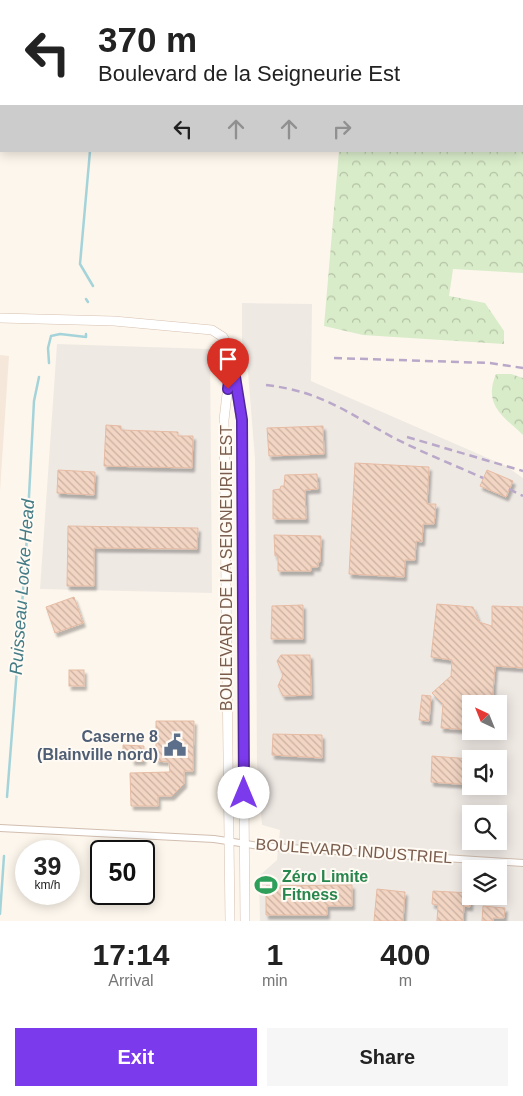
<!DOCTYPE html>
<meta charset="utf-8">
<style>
body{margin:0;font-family:Arial,sans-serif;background:#f6f6f6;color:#222;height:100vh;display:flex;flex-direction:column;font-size:19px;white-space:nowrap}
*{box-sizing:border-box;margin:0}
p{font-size:16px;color:#767676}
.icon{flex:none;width:28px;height:28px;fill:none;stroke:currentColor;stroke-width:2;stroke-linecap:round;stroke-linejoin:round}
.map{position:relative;height:921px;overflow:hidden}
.side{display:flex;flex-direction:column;background:#fff;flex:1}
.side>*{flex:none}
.guide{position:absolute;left:0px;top:0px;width:524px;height:152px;box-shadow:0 2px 12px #0003;background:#fff;color:#222;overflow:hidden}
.needle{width:32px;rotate:317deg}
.buttons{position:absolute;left:462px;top:695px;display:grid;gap:10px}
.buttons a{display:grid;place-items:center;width:45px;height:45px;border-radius:0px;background:#fff;box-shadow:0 2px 12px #0003;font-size:25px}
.speed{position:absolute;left:15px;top:840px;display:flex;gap:10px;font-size:25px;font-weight:700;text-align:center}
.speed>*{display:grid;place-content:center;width:65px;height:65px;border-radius:50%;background:#fff;box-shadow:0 2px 12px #0003;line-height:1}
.speed small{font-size:12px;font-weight:400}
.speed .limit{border:2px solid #111;border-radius:8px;background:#fff;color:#111}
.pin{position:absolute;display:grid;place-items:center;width:42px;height:42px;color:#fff;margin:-51px -21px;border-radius:50% 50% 50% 0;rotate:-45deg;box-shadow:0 0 5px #0007}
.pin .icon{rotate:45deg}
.me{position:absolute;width:55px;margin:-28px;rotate:0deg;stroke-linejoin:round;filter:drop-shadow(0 0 4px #0008)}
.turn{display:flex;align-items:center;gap:18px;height:105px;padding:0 15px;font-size:22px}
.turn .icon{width:65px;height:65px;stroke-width:2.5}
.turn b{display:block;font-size:35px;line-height:42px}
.lanes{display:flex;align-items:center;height:48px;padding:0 15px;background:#0003;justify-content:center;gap:25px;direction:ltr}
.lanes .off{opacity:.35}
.eta{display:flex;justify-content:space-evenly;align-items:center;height:85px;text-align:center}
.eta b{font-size:30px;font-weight:700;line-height:35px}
.primary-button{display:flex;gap:10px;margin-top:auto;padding:10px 15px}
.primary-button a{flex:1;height:58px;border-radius:0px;background:#7c3aed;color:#fff;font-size:20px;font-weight:700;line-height:58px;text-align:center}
.primary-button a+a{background:#f6f6f6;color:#222}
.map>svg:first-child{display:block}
.residential{fill:#f5e8da}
.industrial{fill:#efe9e4;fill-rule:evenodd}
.forest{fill:url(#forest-crowns)}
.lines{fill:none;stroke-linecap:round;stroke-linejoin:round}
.stream{stroke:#a5d3da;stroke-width:2.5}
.building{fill:url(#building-back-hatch);stroke:#e6bba3;filter:url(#shadow)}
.street-casing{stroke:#d1beb0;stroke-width:8}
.secondary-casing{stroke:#d6c0b0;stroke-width:10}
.street{stroke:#fff;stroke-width:6}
.secondary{stroke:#fff;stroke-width:9}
.rail{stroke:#b9a8c9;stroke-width:2.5;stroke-dasharray:8 5;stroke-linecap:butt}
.route-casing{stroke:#51269a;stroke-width:12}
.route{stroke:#7c3aed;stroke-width:9}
.labels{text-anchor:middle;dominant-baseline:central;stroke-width:4;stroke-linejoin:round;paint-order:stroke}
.street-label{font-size:16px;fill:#7a5c4d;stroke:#fffaf3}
.service-label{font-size:16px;font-weight:bold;fill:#4e5e75;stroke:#fffaf3;text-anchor:end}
.leisure-label{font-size:16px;font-weight:bold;fill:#27864d;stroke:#fffaf3;text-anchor:start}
.water-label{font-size:18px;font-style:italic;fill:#437c86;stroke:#fffaf3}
</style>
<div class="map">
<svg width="523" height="921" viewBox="0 0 523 921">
<defs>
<pattern id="forest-crowns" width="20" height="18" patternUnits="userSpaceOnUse" patternTransform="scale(1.25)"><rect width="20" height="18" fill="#d8ecc9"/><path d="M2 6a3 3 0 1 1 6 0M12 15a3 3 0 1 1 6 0" fill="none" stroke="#b4c2a5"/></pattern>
<pattern id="building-back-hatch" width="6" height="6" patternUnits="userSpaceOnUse" patternTransform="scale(1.25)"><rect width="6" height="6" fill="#f3d5c3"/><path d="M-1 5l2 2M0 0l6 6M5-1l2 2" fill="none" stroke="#cab0a1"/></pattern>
<filter id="shadow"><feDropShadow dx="2.5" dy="4" stdDeviation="1" flood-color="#0004"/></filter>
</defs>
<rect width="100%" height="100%" fill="#fdf6ec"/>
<polygon class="residential" points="0,355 9,356 0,491"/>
<g class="industrial">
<path d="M242,303L312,304L311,381L506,466L523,478V921H260L259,876L277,860L280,830L262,825L257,764L255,459L248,372L242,340ZM471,704H499V731H471ZM471,759H499V786H471ZM471,814H499V841H471ZM471,869H499V896H471Z"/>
<polygon points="57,344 210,349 212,593 40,589"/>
</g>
<g class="forest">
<polygon points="351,0 523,0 523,273 453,269 449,296 485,303 504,331 504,344 363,335 324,326 339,151 522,151 522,1"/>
<path d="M496,374H511L523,378V435C503,416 483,405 496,374Z"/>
</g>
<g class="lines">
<g class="stream">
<polyline points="104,1 104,0"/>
<polyline points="90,151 80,264 93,286"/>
<polyline points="86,299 88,302"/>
<polyline points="49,363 48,348 51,336 60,334 86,337 86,334"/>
<polyline points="7,797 26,553 34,401 39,377"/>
<polyline points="0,914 4,856"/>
</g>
</g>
<g class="building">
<polygon points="106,425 121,426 121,430 178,432 178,436 193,436 192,468 104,466"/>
<polygon points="323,426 324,454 269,456 267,428"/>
<polygon points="355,463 429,467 427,504 436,504 434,524 423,524 422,542 416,541 415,560 405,560 404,577 349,574"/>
<polygon points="58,470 95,472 94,495 57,493"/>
<polygon points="487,470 513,481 506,497 480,486"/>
<polygon points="317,474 318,489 305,490 306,519 273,519 273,490 280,489 281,486 284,486 285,475"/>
<polygon points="68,526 198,528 197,549 94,548 94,586 67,586"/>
<polygon points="274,535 321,536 320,562 318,562 318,567 311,567 311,571 278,571 278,556 275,556"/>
<polygon points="74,597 83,623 55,633 46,607"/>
<polygon points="437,604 473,607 479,622 492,626 492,606 523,607 523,668 495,666 492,704 471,704 471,730 441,728 443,704 432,693 451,676 452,660 431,657"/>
<polygon points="303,605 303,639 271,639 272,606"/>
<polygon points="281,655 310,655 311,695 283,696 278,686 283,675 277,661"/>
<rect x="69" y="670" width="15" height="16"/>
<polygon points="422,695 431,696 429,721 419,720"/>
<polygon points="156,721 194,721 193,771 184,771 184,784 172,796 158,796 158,806 131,806 130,773 170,772 169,762 156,761"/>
<polygon points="273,734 322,735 322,758 272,755"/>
<polygon points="123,745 144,746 143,761 132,761 132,754 123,754"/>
<polygon points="432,756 471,759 471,785 431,782"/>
<polygon points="352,885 352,906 327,906 327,915 266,915 266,886"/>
<polygon points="377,889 405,892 403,921 374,921"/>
<polygon points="433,891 471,893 470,907 464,906 463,921 437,921 438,905 432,904"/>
<polygon points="483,906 505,908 504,918 493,918 493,921 482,921"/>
</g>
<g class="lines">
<defs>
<polyline id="street" points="0,828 214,839 259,846 523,863"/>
<g id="secondary">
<polyline points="0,318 114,321 212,330 223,337 230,349 241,420 245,921"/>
<polyline points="230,921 224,420 230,368"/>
</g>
</defs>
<use href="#street" class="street-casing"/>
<use href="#secondary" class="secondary-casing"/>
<use href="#street" class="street"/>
<use href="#secondary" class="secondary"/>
<g class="rail">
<polyline points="334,358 490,363 523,368"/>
<path d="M266,385C324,392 347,413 396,439C424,453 454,465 483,478"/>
<polyline points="407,437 523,471"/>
<polyline points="509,489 523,496"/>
</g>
</g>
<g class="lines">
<defs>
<polyline id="route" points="228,389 232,358 242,420 244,793"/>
</defs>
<use href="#route" class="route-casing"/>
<use href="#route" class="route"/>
</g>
<defs>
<symbol id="civic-bare" viewBox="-9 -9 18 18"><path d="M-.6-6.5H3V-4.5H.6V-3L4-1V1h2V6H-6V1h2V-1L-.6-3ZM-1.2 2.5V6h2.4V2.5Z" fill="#5c6f8a" stroke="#fffaf3" stroke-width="2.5" paint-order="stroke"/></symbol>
<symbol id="stadium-bare" viewBox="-9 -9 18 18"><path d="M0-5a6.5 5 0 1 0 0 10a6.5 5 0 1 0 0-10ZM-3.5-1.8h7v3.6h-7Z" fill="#2e9e5b" stroke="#fffaf3" stroke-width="2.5" paint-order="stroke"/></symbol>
</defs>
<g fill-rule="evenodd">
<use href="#civic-bare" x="159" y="729" width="32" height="32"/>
<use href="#stadium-bare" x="250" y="869" width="32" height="32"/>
</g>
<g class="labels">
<g class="street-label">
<text transform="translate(226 568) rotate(-90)">BOULEVARD DE LA SEIGNEURIE EST</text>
<text transform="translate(354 851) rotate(4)">BOULEVARD INDUSTRIEL</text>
</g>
<g class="service-label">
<text x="158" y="736">Caserne 8<tspan x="158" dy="18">(Blainville nord)</tspan></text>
</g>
<g class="leisure-label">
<text x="282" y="876">Zéro Limite<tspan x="282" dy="18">Fitness</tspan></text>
</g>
<g class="water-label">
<text transform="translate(22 587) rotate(-86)">Ruisseau Locke Head</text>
</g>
</g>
</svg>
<div class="buttons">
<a><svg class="needle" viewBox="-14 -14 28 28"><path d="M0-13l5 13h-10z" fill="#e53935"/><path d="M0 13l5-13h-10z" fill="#767676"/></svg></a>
<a><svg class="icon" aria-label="sound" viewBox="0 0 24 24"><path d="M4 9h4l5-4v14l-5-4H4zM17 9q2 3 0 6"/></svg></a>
<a><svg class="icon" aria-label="search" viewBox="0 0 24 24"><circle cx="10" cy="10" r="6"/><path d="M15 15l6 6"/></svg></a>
<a><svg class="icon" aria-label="layers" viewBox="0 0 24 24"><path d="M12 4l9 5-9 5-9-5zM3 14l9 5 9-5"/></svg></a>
</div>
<div class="speed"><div>39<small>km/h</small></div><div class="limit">50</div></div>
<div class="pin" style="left:228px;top:389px;background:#d93025"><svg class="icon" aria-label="arrive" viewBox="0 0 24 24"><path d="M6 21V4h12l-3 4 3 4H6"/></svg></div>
<svg class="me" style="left:244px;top:793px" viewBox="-20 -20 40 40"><circle r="19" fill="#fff"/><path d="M0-13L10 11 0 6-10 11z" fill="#7c3aed"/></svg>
<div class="guide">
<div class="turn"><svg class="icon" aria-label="left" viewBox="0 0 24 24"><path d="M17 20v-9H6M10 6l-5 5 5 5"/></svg><div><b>370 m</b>Boulevard de la Seigneurie Est</div></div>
<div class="lanes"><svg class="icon" aria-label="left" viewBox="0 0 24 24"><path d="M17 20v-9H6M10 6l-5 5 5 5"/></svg><svg class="icon off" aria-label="ahead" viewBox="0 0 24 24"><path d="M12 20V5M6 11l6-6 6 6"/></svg><svg class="icon off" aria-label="ahead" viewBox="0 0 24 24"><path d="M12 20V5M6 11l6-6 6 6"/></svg><svg class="icon off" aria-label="right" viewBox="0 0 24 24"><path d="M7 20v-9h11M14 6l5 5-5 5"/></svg></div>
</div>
</div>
<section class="side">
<div class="eta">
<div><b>17:14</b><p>Arrival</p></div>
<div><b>1</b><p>min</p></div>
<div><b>400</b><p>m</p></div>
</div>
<div class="primary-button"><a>Exit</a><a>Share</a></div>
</section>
